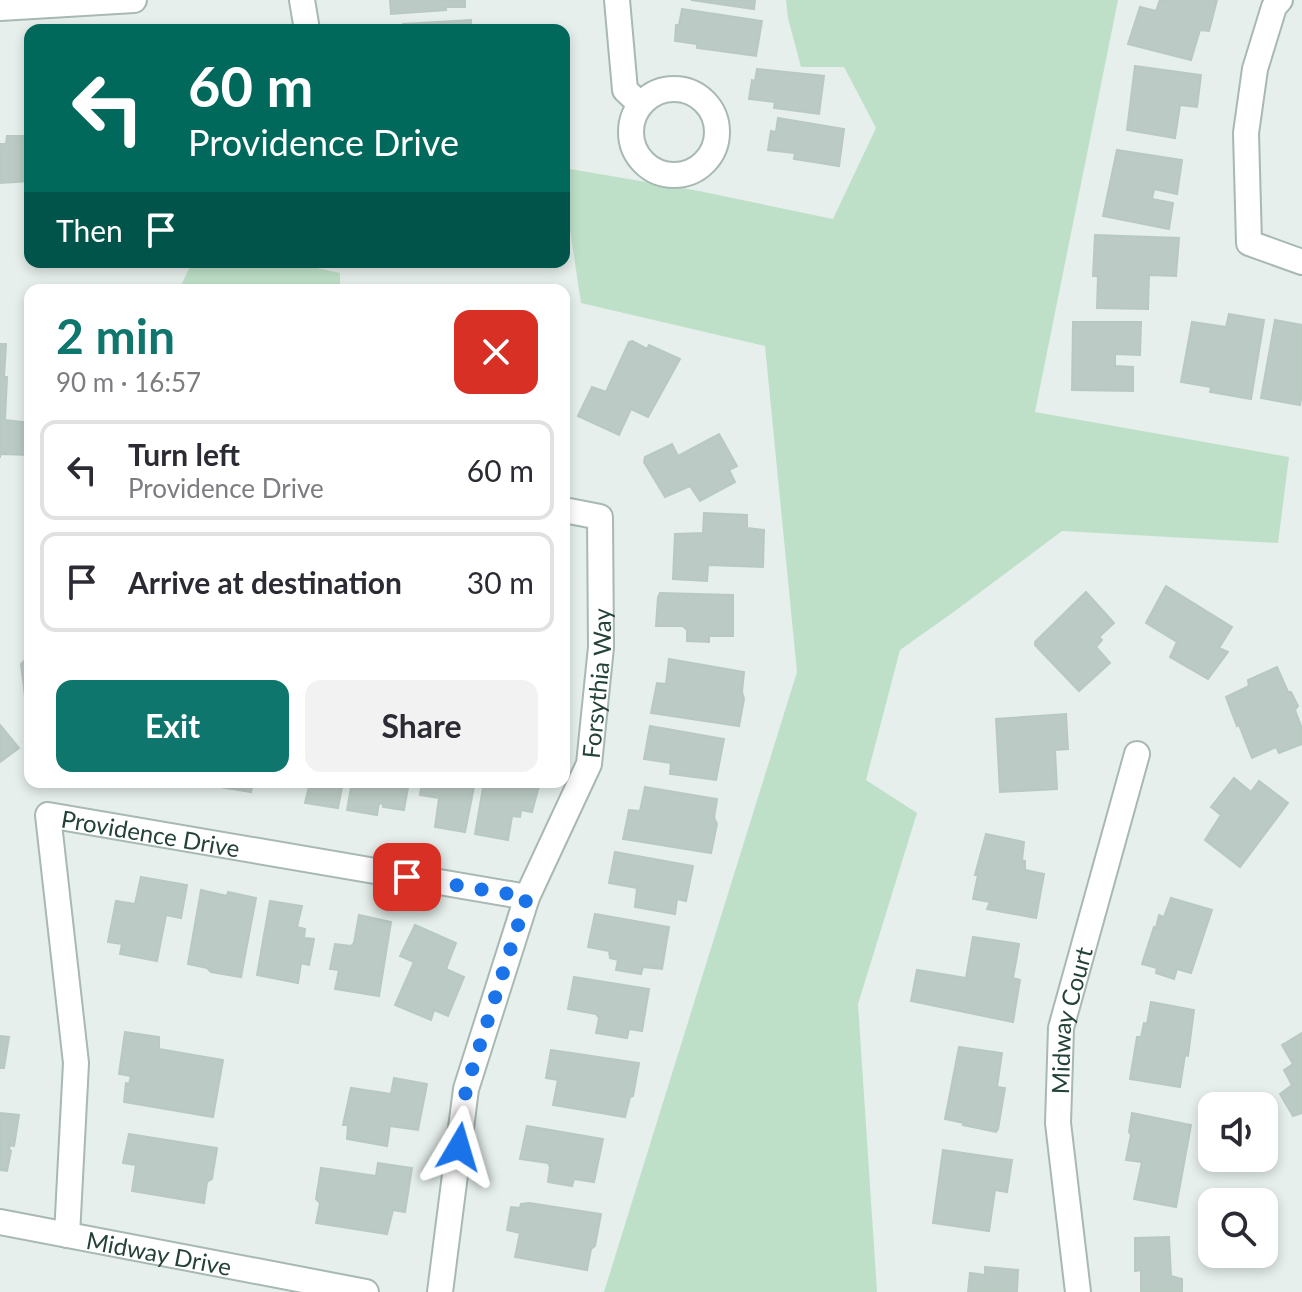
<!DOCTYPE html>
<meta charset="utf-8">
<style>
body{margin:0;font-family:Lato,sans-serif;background:#f2f2f3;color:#2b2b33;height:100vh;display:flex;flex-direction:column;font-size:30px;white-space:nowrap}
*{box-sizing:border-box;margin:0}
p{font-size:26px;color:#7c7c81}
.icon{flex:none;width:44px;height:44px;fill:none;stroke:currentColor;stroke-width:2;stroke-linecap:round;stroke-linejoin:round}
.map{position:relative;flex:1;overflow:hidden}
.panel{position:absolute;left:24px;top:284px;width:546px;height:504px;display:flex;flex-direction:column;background:#fff;border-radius:16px;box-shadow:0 4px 12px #0003}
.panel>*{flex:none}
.hud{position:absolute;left:24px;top:24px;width:546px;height:244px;border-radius:16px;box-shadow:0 4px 12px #0003;background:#00695c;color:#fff;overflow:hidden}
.buttons{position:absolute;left:1198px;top:1092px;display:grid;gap:16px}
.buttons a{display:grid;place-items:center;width:80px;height:80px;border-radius:16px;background:#fff;box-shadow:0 4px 12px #0003;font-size:40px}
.pin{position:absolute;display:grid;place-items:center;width:68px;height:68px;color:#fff;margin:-34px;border-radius:16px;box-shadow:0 4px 12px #0006}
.me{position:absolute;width:88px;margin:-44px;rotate:7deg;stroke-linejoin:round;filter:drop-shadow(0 0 6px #0008)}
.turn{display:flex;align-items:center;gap:28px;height:168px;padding:0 32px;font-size:36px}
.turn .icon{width:104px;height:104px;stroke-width:2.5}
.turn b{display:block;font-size:56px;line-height:68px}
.then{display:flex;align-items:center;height:76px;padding:0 32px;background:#0003;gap:16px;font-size:30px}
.round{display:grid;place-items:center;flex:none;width:84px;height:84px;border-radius:16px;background:#f2f2f3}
.summary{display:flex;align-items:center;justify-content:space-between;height:136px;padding:0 32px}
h1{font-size:48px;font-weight:700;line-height:60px;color:#0f766e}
.action{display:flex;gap:16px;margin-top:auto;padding:16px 32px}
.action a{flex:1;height:92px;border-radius:16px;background:#0f766e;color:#fff;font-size:32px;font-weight:700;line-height:92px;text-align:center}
.action a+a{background:#f2f2f3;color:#2b2b33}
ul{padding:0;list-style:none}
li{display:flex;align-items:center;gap:24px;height:100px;margin:0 16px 12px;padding:0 16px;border:4px solid #e1e1e2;border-radius:16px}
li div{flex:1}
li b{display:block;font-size:30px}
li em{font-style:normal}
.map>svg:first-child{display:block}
.green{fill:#bfe0c8}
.building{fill:#bbcac4;stroke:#b8c9c2;stroke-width:2}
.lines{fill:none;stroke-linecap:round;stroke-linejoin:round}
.street-casing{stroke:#a8b8b2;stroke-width:28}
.street{stroke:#fff;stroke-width:24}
.route{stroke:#1a73e8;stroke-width:14;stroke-dasharray:0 25.2}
.labels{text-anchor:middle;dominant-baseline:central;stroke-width:6;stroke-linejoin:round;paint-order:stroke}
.street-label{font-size:24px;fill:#24423a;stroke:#f7fbf9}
</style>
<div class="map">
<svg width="1302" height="1292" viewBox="0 0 1302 1292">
<rect width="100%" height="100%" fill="#e6efeb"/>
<g class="green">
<polygon points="786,0 1118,0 1035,412 1289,457 1278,543 1062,531 955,611 900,650 866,780 917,813 858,1004 877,1292 604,1292 797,672 765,346 581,303 564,190 564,168 699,191 833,219 876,128 844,67 801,67 788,18"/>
<polygon points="192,262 289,262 340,273 340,290 179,290"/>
</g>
<g class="building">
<polygon points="390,0 465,0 465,7 446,7 446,10 391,14"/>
<polygon points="691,0 755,0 754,9"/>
<polygon points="1160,0 1217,0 1209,31 1200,30 1191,60 1128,44 1140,7 1156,11"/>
<polygon points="682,9 762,21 756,56 697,48 697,44 675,41 676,25 679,25"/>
<polygon points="471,20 471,30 393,30 393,27 402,26 403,24"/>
<polygon points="1135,66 1201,75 1197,107 1180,105 1175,138 1127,130"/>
<polygon points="757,69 824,76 819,114 774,108 775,102 749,99 752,80 755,81"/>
<polygon points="778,118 844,129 839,166 794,159 795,153 768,150 771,131 776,132"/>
<polygon points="7,136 25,136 30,140 30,181 0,183 0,144 6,144"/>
<polygon points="1117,150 1182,160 1177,194 1154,189 1152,199 1173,203 1169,229 1103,216"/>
<polygon points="1095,235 1179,238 1176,276 1149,275 1148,309 1097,308 1098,276 1093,276"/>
<polygon points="1229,314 1264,320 1251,399 1210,392 1211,387 1181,382 1192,322 1226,327"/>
<polygon points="1275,320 1302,325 1302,393 1300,405 1261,398"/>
<polygon points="1073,322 1141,322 1140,355 1115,354 1115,366 1133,367 1133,391 1072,390"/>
<polygon points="632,341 647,349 649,345 680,359 648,417 631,409 619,435 578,416 592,387 606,392 629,342"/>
<polygon points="0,344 6,344 4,377 7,377 5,420 30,423 30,455 0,454 0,458"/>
<polygon points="719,434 737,466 729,470 735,482 700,501 690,486 665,497 644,462 645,457 672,444 678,456"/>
<polygon points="704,513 747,515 747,528 764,530 763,567 708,565 707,581 673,579 675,534 703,533"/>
<polygon points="1166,586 1232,627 1219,648 1228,652 1208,679 1170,657 1177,642 1146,623"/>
<polygon points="1086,592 1114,623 1099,637 1102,640 1096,647 1110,663 1079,691 1035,645 1035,642"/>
<polygon points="660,593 733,595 733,636 709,636 709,642 687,641 687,630 683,626 656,626 658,597"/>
<polygon points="30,658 30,720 28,720 21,664 24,661"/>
<polygon points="669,659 744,672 742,692 744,699 739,726 651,713 657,683 666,684"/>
<polygon points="1277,667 1288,692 1291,692 1298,706 1295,710 1302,729 1302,744 1279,753 1276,747 1252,758 1239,725 1237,726 1226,697 1249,686 1248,680"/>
<polygon points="1066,714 1068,749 1055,750 1057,789 1000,792 996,719"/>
<polygon points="0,725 19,748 0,762"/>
<polygon points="650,726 724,739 716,780 670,774 671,763 644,759"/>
<polygon points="1234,778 1251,792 1259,781 1288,803 1240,867 1205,840 1221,815 1211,807"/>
<polygon points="221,782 253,782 251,792 220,787"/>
<polygon points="310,782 343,782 338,808 305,803"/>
<polygon points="352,782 409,782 404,810 383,807 383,804 379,803 377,815 347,810"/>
<polygon points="422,782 475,782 465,832 435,827 439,798 420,795"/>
<polygon points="484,782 540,782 532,812 521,810 520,817 512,816 508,840 475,834"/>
<polygon points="645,787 717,799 714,818 717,824 711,853 623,839 629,810 640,811"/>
<polygon points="986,834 1024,842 1022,860 1025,861 1025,870 1044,874 1036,918 987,909 990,902 973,899 978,875 975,875"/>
<polygon points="615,852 693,866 686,901 677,899 675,914 635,907 637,888 609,883"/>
<polygon points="141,877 187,885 181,918 166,915 157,961 120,954 122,944 108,942 116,901 135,904"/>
<polygon points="201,890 227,896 228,892 256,898 241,977 211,972 207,968 188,964"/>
<polygon points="1171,898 1212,910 1191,973 1177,969 1174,979 1156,973 1157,968 1142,964 1154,927 1156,928 1159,915 1164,917"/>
<polygon points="270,901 302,906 297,927 305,929 304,938 314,939 309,965 301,963 298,983 257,975"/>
<polygon points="595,914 669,927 662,969 643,967 641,974 616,970 618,960 610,958 609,951 588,947"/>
<polygon points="359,915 391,922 379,996 335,989 339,970 330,969 335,944 351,946 354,943"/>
<polygon points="415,925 456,943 446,969 464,977 448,1016 434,1010 431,1020 395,1005 414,962 400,956"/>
<polygon points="973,937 1019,944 1013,978 1020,980 1013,1022 911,1001 917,970 966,978"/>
<polygon points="574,977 649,989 642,1031 629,1029 627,1038 596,1033 599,1018 596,1014 568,1009"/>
<polygon points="1151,1002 1194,1010 1188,1056 1185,1055 1180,1087 1130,1079 1137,1037 1141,1037 1144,1023 1147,1024"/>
<polygon points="125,1032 159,1037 159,1049 223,1060 213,1117 124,1102 126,1083 129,1084 131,1076 119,1074"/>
<polygon points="1302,1033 1302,1113 1293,1116 1280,1094 1292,1085 1284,1070 1293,1064 1282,1045"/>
<polygon points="0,1036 9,1037 4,1068 0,1068"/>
<polygon points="959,1047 1002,1053 997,1087 1005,1088 998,1129 996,1132 963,1125 964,1123 945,1119"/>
<polygon points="551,1050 639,1063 633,1096 630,1097 625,1117 553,1105 558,1080 546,1078"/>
<polygon points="394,1078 427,1084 418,1130 390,1126 387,1146 347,1139 348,1125 343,1125 351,1088 391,1094"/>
<polygon points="0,1113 19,1115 14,1146 10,1145 9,1150 11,1151 7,1171 0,1170"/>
<polygon points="1132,1113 1191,1125 1176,1207 1134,1199 1142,1162 1126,1160 1131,1135 1129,1132"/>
<polygon points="527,1126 603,1139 594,1182 574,1179 572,1186 548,1182 550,1167 548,1163 520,1159"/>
<polygon points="129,1134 217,1148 212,1179 207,1182 204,1203 132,1191 136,1165 123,1163"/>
<polygon points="943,1150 1012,1160 1007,1192 995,1190 989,1231 933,1223"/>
<polygon points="378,1163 412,1168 405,1212 393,1210 387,1234 316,1223 320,1203 316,1199 321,1168 376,1176"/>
<polygon points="529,1203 601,1214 595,1246 591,1249 587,1270 515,1257 520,1233 507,1230 511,1207 520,1208 521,1204"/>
<polygon points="1169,1237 1171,1276 1182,1279 1182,1292 1141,1292 1141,1270 1135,1271 1135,1238"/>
<polygon points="985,1267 1018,1270 1017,1292 968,1292 970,1273 985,1275"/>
</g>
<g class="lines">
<defs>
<g id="street">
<polyline points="302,0 307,30"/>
<polyline points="617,0 625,90 640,104"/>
<polyline points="1280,0 1274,7 1255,69 1246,133 1249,243 1302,262"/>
<polyline points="0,8 134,0"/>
<circle cx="674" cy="132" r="43"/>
<path id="s1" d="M0,1222L366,1292"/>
<path id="s2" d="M67,1235L76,1063L48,815L527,897"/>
<path id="s3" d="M440,1292L466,1089L527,897L589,764L601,647L600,517L564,510"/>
<path id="s4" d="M1078,1292L1058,1123L1061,1028L1137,754"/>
</g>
</defs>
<use href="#street" class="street-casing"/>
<use href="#street" class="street"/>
</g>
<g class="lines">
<polyline class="route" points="407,877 527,897 466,1089 459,1147"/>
</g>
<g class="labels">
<g class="street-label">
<text stroke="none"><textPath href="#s3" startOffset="634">Forsythia Way</textPath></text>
<text stroke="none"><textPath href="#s2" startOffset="526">Providence Drive</textPath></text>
<text stroke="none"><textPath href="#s4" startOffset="274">Midway Court</textPath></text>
<text stroke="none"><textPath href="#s1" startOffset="162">Midway Drive</textPath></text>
</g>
</g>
</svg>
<div class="buttons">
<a><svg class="icon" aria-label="sound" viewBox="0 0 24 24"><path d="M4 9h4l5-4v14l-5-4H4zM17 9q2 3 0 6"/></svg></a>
<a><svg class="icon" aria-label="search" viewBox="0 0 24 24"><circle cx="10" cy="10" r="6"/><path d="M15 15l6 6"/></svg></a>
</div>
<div class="pin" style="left:407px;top:877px;background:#d93025"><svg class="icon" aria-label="arrive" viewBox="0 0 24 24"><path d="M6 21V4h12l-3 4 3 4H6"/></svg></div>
<svg class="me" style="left:459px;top:1147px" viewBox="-20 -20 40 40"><path d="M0-17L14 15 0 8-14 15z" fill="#1a73e8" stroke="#fff" stroke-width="4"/></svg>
<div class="hud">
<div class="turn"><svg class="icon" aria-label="left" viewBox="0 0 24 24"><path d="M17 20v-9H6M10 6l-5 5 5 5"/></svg><div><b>60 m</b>Providence Drive</div></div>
<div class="then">Then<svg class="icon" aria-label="arrive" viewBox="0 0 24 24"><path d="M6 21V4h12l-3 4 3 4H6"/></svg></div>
</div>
<section class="panel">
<div class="summary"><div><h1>2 min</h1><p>90 m · 16:57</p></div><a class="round" style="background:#d93025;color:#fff"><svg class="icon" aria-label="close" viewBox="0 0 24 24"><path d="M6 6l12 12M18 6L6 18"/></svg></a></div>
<ul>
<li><svg class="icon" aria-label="left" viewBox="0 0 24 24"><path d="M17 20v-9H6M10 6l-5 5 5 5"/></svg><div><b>Turn left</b><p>Providence Drive</p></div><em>60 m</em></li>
<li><svg class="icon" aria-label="arrive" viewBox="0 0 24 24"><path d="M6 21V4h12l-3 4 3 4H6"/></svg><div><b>Arrive at destination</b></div><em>30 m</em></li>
</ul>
<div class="action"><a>Exit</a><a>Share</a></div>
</section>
</div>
